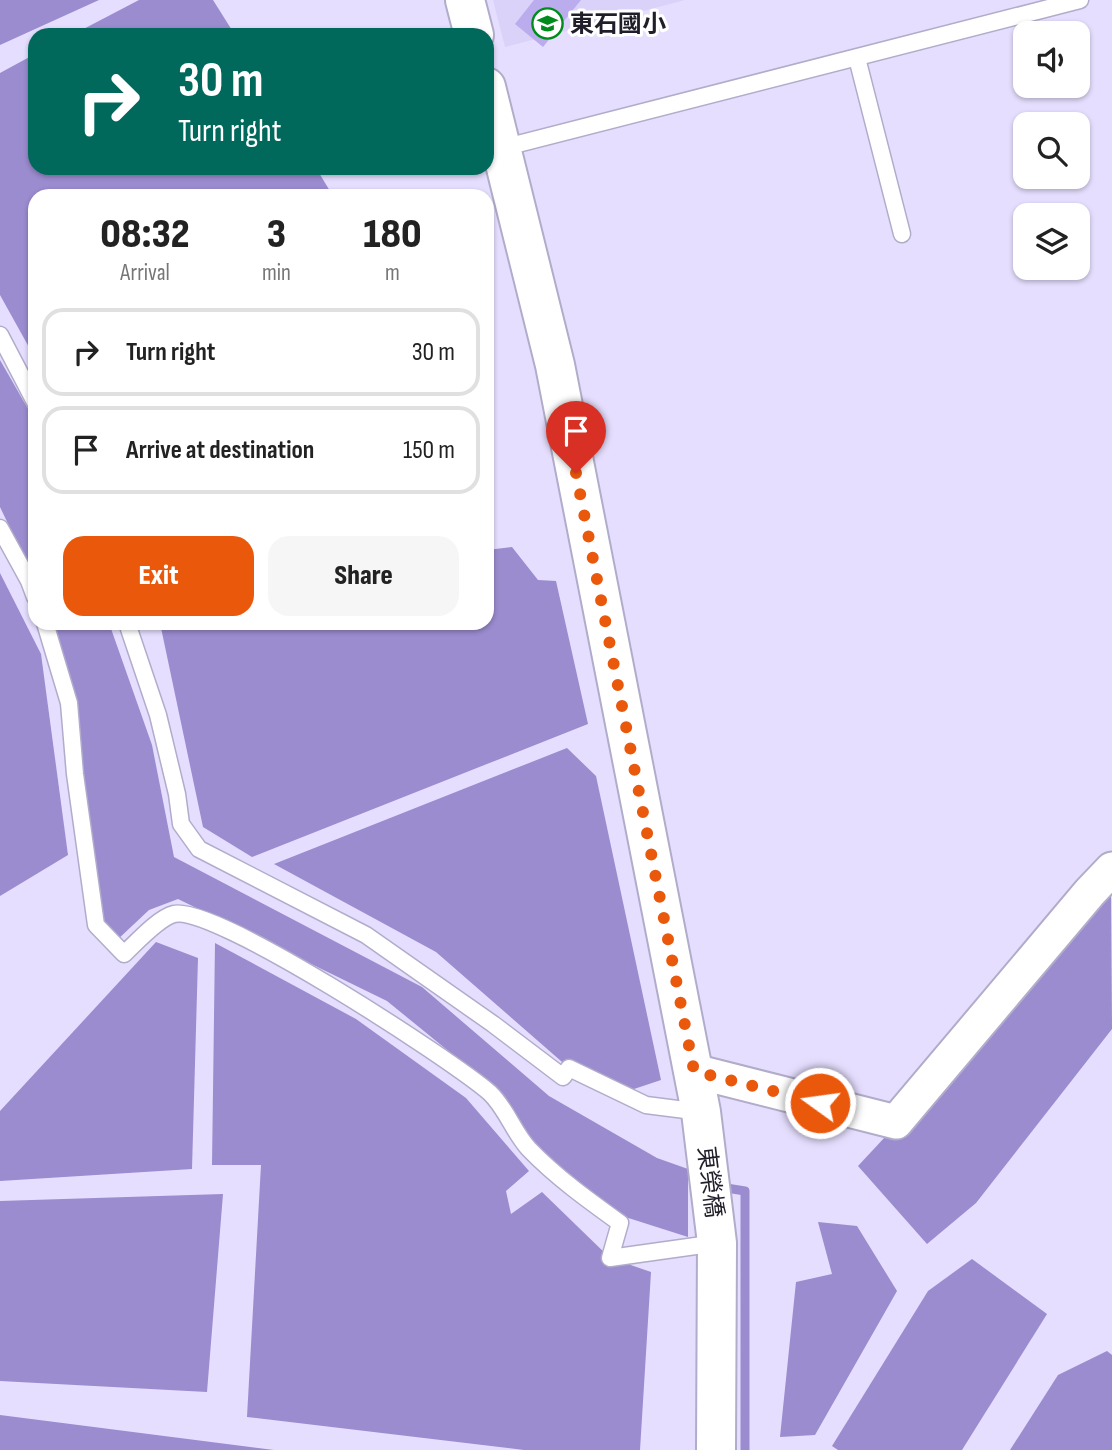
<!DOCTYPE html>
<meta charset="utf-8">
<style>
body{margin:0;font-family:"Sofia Sans Condensed","Noto Sans TC",sans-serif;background:#f6f6f6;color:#222;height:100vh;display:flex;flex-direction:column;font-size:26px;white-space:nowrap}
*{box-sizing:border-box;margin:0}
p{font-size:23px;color:#767676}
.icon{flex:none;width:38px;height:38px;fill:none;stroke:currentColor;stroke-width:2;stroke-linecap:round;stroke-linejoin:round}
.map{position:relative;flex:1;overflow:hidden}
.drawer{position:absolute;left:28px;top:189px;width:466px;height:441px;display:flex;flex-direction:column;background:#fff;border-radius:21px;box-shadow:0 2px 5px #0004}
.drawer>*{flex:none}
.banner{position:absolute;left:28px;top:28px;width:466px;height:147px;border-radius:21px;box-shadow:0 2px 5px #0004;background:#00695c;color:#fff;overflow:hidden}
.buttons{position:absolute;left:1013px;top:21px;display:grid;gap:14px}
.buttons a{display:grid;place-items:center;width:77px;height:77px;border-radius:14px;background:#fff;box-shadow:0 2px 5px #0004;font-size:35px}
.pin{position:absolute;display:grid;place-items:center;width:60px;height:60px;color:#fff;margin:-72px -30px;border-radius:50% 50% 50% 0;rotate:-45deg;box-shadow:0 0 7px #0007}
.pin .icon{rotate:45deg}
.me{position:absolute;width:77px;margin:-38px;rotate:284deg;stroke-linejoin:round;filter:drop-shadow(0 0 5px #0008)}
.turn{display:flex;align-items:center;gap:24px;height:147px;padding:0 35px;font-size:32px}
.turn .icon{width:91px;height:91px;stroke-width:2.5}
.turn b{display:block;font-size:49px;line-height:60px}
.eta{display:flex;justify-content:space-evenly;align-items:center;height:119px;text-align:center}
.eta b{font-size:42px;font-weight:800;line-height:49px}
.primary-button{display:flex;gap:14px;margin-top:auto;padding:14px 35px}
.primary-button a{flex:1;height:80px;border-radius:21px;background:#ea580c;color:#fff;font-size:28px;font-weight:800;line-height:80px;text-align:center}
.primary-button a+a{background:#f6f6f6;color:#222}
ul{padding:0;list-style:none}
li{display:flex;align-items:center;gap:21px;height:88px;margin:0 14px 10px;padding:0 21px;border:4px solid #e0e0e0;border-radius:21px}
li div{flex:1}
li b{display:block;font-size:26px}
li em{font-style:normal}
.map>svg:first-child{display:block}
.built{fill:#dad2f9}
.green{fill:#bbaced}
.water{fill:#9b8bcf}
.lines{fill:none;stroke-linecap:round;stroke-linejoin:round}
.stream{stroke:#9b8bcf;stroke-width:9}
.service-casing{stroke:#b2accb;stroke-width:19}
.minor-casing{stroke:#b2accb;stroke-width:37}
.secondary-casing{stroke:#b2accb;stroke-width:42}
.service{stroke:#fff;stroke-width:16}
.minor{stroke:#fff;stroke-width:33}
.secondary{stroke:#fff;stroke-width:38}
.route{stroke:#ea580c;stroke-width:12;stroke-dasharray:0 21.6}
.labels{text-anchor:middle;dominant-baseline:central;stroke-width:6;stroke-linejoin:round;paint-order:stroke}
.poi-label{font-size:24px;font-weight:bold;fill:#201e29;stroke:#fff;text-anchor:start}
.street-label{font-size:24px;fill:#201e29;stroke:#fff}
</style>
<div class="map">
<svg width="1112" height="1450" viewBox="0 0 1112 1450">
<rect width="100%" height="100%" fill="#e5defe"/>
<polygon class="built" points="493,0 685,0 505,47"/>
<polygon class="green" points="534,0 581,0 543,47 515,24"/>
<g class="water">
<polygon points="0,0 99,0 0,45"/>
<polygon points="139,0 213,0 235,35 72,35"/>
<polygon points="35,54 35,168 316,168 333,196 35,196 35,358 0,295 0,73"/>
<polygon points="0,360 35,421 35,580 0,507"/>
<polygon points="512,547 538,580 556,581 588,724 252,857 203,827 160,623 486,623 487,550"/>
<polygon points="0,573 41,654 68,855 0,896"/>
<polygon points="51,623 109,623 152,745 174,857 422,987 549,1096 657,1158 688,1169 688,1237 619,1215 539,1158 489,1084 387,1001 178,899 149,910 116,941 101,931"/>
<polygon points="567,748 596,776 661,1080 631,1090 569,1068 436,952 274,864"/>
<polygon points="1111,895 1112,1029 976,1203 927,1244 858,1166"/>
<polygon points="156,942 198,958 192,1169 0,1181 0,1111"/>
<polygon points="215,943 356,1019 466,1098 529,1171 506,1191 511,1214 542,1192 610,1258 651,1272 640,1450 524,1450 247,1417 261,1165 212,1165"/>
<polygon points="223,1194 207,1392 0,1381 0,1201"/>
<polygon points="818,1222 857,1226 897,1291 815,1435 780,1437 796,1282 832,1274"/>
<polygon points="972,1259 1047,1314 962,1450 838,1450 832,1446 928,1291"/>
<polygon points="1107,1351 1112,1355 1112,1450 1010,1450 1058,1375"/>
<polygon points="0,1415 274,1450 0,1450"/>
</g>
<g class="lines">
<polyline class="stream" points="720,1187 745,1191 745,1450"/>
<defs>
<g id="service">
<polyline points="857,58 902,234"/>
<polyline points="502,148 1080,0"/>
<polyline points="0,335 35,402"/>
<polyline points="0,528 29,581 35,597"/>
<path d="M45,623L69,703L75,774L96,925L124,954C136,943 158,918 174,914C214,904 452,1060 490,1093C506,1108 514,1133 529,1149C556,1177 588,1200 620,1223L610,1258L717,1243"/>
<polyline points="127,623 158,715 177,794 181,824 199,849 366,935 493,1024 563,1077 569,1068 646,1105 701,1112"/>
</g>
<polyline id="minor" points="694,1071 896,1122 1090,892 1112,869"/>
<g id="secondary">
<polyline points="465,0 474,35"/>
<polyline points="486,87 555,365 701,1112 717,1243 716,1450"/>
</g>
</defs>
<use href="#service" class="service-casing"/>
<use href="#minor" class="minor-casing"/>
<use href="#secondary" class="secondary-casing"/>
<use href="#service" class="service"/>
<use href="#minor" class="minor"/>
<use href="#secondary" class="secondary"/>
</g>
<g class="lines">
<polyline class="route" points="576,473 694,1071 820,1103"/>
</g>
<defs>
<symbol id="school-ring" viewBox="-11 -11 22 22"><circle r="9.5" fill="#fff" stroke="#008c1c" stroke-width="1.5"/><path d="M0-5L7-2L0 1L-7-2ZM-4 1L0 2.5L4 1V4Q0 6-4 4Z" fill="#008c1c"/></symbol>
</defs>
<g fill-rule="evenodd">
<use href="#school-ring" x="530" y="6" width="35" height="35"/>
</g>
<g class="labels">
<g class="poi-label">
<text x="570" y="24">東石國小</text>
</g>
<g class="street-label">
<text transform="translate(710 1182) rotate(83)">東榮橋</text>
</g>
</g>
</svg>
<div class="buttons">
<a><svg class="icon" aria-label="sound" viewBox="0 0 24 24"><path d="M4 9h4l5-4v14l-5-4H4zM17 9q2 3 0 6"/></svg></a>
<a><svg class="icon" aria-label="search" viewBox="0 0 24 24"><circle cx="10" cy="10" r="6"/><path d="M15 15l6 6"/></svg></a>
<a><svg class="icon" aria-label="layers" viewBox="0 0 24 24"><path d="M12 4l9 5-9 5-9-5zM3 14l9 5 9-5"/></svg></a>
</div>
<div class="pin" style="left:576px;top:473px;background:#d93025"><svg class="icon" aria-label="arrive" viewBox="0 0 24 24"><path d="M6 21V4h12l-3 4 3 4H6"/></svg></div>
<svg class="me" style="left:820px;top:1103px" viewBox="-20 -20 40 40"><circle r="17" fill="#ea580c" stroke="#fff" stroke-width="3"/><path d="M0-11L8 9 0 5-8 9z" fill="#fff"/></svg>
<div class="banner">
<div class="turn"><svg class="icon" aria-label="right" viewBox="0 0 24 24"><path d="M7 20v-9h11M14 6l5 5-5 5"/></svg><div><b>30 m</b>Turn right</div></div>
</div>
<section class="drawer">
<div class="eta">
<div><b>08:32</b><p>Arrival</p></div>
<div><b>3</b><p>min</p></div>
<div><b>180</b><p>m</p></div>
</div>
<ul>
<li><svg class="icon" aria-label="right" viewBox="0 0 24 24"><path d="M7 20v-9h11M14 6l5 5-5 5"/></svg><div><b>Turn right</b></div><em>30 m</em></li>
<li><svg class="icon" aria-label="arrive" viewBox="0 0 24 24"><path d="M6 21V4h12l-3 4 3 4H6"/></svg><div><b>Arrive at destination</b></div><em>150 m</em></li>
</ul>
<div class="primary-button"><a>Exit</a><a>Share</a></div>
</section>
</div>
